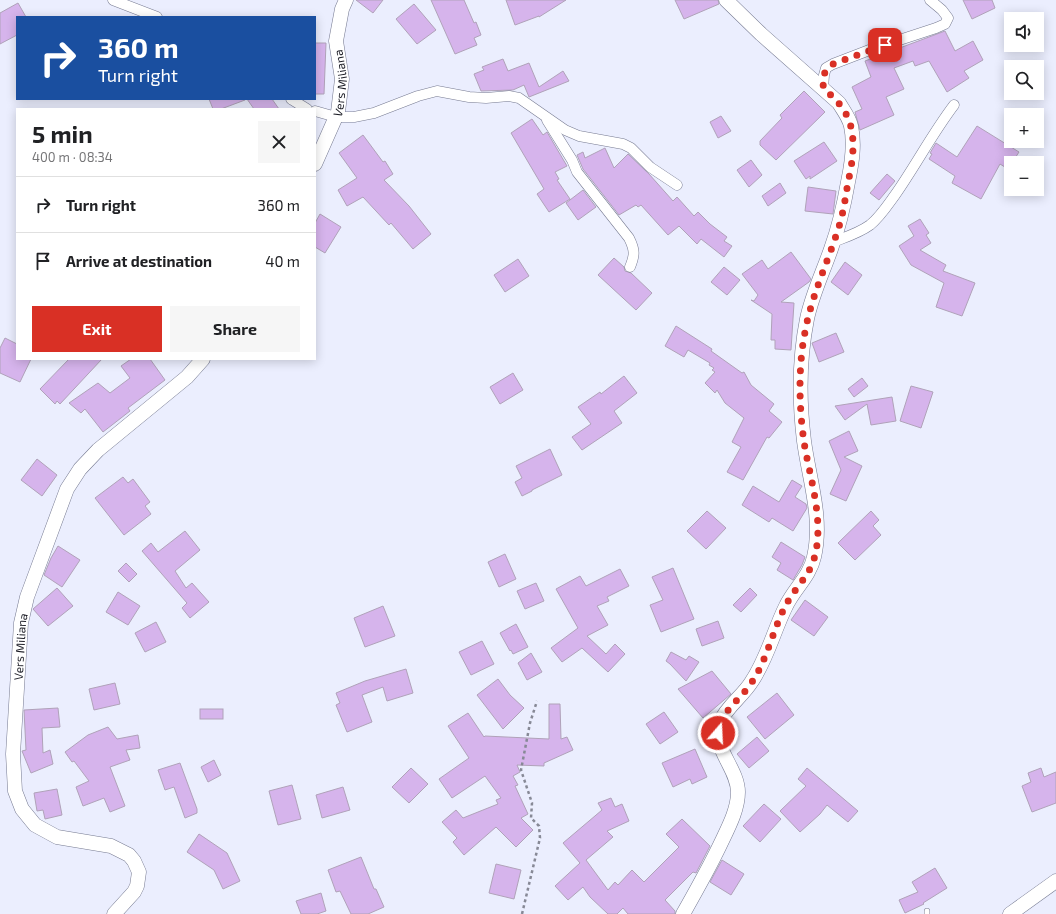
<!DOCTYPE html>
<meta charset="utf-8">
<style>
body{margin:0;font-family:"Exo 2",sans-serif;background:#f6f6f6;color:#202124;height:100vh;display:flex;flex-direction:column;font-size:15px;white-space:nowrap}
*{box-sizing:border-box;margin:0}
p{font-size:13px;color:#757577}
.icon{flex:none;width:22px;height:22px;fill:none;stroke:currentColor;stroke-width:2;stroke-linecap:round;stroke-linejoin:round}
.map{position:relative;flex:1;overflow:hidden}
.panel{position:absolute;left:16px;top:108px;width:300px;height:252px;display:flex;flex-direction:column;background:#fff;border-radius:0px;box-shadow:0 2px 10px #0003}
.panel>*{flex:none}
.hud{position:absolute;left:16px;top:16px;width:300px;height:84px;border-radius:0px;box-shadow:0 2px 10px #0003;background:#1a4fa0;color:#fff;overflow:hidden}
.fabs{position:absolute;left:1004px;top:12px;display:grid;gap:8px}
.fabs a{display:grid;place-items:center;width:40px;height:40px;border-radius:0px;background:#fff;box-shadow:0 2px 10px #0003;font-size:20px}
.pin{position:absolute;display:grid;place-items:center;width:34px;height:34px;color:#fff;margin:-17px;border-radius:8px;box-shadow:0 2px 6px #0006}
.me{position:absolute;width:44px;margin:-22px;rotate:19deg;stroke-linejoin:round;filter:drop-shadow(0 0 3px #0008)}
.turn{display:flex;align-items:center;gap:14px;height:84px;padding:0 16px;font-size:18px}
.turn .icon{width:52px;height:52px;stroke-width:2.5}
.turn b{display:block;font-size:28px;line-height:34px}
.round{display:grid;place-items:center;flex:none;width:42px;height:42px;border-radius:0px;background:#f6f6f6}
.head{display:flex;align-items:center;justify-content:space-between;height:68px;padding:0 16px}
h1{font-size:24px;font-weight:700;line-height:30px}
.button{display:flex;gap:8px;margin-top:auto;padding:8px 16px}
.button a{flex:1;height:46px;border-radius:0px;background:#d93025;color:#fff;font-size:16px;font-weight:700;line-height:46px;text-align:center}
.button a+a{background:#f6f6f6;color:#202124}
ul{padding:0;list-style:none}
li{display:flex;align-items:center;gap:12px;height:56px;padding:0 16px;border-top:1px solid #e0e0e0}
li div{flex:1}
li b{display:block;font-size:15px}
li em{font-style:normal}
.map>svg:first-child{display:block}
.building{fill:#d6b4ec;stroke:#b0a2b9}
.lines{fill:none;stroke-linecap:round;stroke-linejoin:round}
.service-casing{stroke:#767a91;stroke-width:6}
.minor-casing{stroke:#767a91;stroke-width:11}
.secondary-casing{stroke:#767a91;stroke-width:15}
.path{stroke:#878996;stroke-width:2.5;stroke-dasharray:3 3;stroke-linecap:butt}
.service{stroke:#fff;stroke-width:5}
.minor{stroke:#fff;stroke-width:10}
.secondary{stroke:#fff;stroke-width:14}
.route{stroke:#d93025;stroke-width:7;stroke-dasharray:0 12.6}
.labels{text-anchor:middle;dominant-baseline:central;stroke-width:3;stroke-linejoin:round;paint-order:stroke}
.street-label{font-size:12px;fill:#1b1c25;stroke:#fcfcfc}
</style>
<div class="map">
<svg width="1056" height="914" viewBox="0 0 1056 914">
<rect width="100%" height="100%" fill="#ebeefe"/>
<g class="building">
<polygon points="356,0 383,0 373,13"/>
<polygon points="431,0 464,0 474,23 476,22 481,35 474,38 477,45 455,54"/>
<polygon points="506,0 566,0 539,17 539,16 515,25"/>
<polygon points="675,0 718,0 719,4 684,19"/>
<polygon points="963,0 992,0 995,8 972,19"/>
<polygon points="18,3 26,17 17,17 17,35 0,44 0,13"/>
<polygon points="414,4 436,30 417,44 396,19"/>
<polygon points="945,31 955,51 973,41 983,60 964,71 969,78 947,92 929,61 915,66 913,61 894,68 904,89 886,97 894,115 860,130 855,112 862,109 852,87 871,77 865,61"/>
<polygon points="315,43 326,43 324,94 315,94"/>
<polygon points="503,59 508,71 529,63 539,87 563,71 569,81 529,97 524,85 513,90 481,91 474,74 484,70 482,67"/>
<polygon points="804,91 825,112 776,160 760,145 760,141 782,118 780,115"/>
<polygon points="209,99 244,99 245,100 221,109 213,109"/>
<polygon points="247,99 272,99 279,109 254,109"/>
<polygon points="721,116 731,131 718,138 710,122"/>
<polygon points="532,119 543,135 547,132 567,166 555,172 559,179 557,180 570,199 549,212 537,194 544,189 511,133"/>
<polygon points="977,126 1019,152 1008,169 1000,164 981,199 952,183 955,176 929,159 932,154 930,153 936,143 957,157"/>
<polygon points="363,135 383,162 385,161 393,174 384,180 409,206 431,234 413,249 391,223 389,225 363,197 347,206 338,190 357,178 339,153"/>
<polygon points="824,142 837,161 810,179 810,176 806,179 794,161"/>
<polygon points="605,148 614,168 628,154 649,174 673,201 677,197 694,216 698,212 710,224 727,237 724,241 732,246 724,257 701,239 697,244 679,226 668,235 641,205 638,207 636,205 619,215 583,169 577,155 583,152 585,158"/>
<polygon points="751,160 762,175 749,187 737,170"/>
<polygon points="887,174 895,181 879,200 870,193"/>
<polygon points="780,183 786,193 768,206 762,196"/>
<polygon points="808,187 836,191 833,214 805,211"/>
<polygon points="583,190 596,207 578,220 566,203"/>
<polygon points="320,214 341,227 325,253 315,247 315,223"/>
<polygon points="920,219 929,233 926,235 931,243 920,250 946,265 943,271 975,283 962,316 936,307 944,283 911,265 899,246 914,236 908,226"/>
<polygon points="791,252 811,279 809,282 781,302 794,303 791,350 775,349 775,340 771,340 772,314 751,300 754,301 758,295 742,274 762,260 768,269"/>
<polygon points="614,258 624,267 625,271 631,273 652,293 636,310 598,275"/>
<polygon points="518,259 529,276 505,292 494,275"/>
<polygon points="845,262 862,275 848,295 831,282"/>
<polygon points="724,267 740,280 727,295 711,282"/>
<polygon points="676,326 712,349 711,351 742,373 744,372 751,385 774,404 769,411 782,422 769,438 767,437 743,480 727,472 741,447 732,442 744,418 725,403 717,390 715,393 705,383 715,372 712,370 714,368 709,365 710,363 688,350 684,357 665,346"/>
<polygon points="836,333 844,352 819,362 812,343"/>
<polygon points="5,338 17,344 17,359 31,359 20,382 0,373 0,348"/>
<polygon points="69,359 102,359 60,404 57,401 55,404 40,389"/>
<polygon points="131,359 150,359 165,380 128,408 130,411 103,432 85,409 81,413 69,403 98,383 110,393 130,378 121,366"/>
<polygon points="513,373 523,390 500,404 490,387"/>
<polygon points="624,376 637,393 614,411 622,423 582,450 572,437 591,424 578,407 600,392 601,394"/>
<polygon points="862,378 868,386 854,397 848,389"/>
<polygon points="911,386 933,392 921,428 900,421"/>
<polygon points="892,397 896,421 871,425 867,404 845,420 835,406"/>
<polygon points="849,431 858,451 844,457 862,466 846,501 830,494 841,470 829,441"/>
<polygon points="550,449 562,475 532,490 532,491 522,496 515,482 522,478 516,466"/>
<polygon points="37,459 57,475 42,496 21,480"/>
<polygon points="123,477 128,483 133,479 150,502 145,506 151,514 124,535 95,498"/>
<polygon points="792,480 802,486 795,497 806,504 807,508 793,531 772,518 769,522 742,505 753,486 779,502"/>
<polygon points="707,511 726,528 706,549 687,531"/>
<polygon points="871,511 879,520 873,526 881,535 855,560 838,543"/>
<polygon points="185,531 200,550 175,571 186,588 192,583 209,602 190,618 182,608 187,603 142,551 151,543 158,552"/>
<polygon points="781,542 805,557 802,565 793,580 777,570 781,563 772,557"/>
<polygon points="58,546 80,560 62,587 44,575 51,558"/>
<polygon points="505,554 516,579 499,587 488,562"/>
<polygon points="126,563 137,574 129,582 118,571"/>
<polygon points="673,568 694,619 661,632 650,605 663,600 652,577"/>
<polygon points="620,569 629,586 607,597 609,601 597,606 608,625 587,636 606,654 615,644 625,654 608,672 582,648 562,662 551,648 578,628 556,589 580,576 586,586"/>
<polygon points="536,583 544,601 525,609 517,591"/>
<polygon points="57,588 73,606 48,626 33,609"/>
<polygon points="750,588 757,595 741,612 733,605"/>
<polygon points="118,592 140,606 128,625 106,612"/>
<polygon points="805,600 828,617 814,636 791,620"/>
<polygon points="383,606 395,636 365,647 354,618"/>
<polygon points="718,621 724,638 702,646 696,629"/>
<polygon points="156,622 166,642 145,652 135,633"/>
<polygon points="516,624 528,647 513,654 511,650 510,651 500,633"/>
<polygon points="482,641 494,664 471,675 459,652"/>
<polygon points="671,652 686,660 689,656 699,662 686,681 670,664 666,661"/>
<polygon points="531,653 542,672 527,680 518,663"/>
<polygon points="406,669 413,693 387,701 383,687 362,695 372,722 347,732 336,705 340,703 336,693 365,681"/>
<polygon points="712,671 731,694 703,718 678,689"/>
<polygon points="498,679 510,695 524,708 503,729 477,695"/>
<polygon points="115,683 120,704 94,710 89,689"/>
<polygon points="777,693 794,715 765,739 747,717"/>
<polygon points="549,704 560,704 561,739 567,737 573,750 544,763 544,766 517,765 520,772 513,776 518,785 515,786 528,814 521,818 533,830 516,847 496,827 464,855 453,842 457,838 442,822 456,810 463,818 498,804 496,800 501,798 485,776 452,798 439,779 469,758 448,726 468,713 484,737 485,736 549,739"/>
<polygon points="58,708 60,727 42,728 43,753 50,750 53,764 31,773 22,751 26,750 24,710"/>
<rect x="200" y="709" width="23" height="10"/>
<polygon points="664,712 678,732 660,744 646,724"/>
<polygon points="108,727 117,739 138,735 140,748 126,750 130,760 110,767 125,806 110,812 104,798 83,806 76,787 89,781 74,761 72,762 65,752 88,735"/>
<polygon points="757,737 769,751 749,768 737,754"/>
<polygon points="695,749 707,777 692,784 690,779 673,787 662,763"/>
<polygon points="214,760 221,775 208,782 201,767"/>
<polygon points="180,763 197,809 197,813 185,818 174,787 165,790 158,770"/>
<polygon points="411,768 428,784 409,803 392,787"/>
<polygon points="807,768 858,811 848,822 827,805 820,814 800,832 780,811 806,786 798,779"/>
<polygon points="1041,768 1044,777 1056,772 1056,803 1032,812 1022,786 1031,782 1028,773"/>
<polygon points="292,785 301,819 278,825 269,791"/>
<polygon points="343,787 350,810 322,818 316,795"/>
<polygon points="57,789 62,815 45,819 43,810 37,811 34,793"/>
<polygon points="611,798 615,807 622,804 629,821 607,831 613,837 586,860 608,890 615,882 618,885 632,870 644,882 679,847 666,834 682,819 710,846 696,873 693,872 665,900 675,911 675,914 628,914 623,908 617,914 608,914 590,897 583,887 568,900 555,886 580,863 563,843 602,810 598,803"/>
<polygon points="764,804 781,819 760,842 743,826"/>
<polygon points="199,834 227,853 240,881 223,889 214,870 187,852"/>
<polygon points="361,857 374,889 376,889 384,907 368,914 351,914 340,891 336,892 328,870"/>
<polygon points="722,860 744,874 731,895 710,882"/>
<polygon points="496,864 521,870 514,899 489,893"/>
<polygon points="935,868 947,888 923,903 924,904 905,913 899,900 918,892 912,882"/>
<polygon points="321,893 326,911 317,914 301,914 296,901"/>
</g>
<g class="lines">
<defs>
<polyline id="service" points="927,914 927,911"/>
<g id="minor">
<polyline points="113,0 157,17"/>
<polyline points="823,88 824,75 826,68 833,64 872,49 936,28 945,24 948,18 942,10 930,0"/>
<polyline points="291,99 307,109"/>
<polyline points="315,111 336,117 354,117 374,113 418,96 437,91 469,97 486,98 509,96 519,98 565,130 579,136 623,144 631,148 650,167 677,185"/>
<path d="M547,120L572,160L577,172L629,238C635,250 635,255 630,267"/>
<path d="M833,242C846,237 859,233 870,225C880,217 887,206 895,195C916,165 932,134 954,105"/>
</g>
<g id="secondary">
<path id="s1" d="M315,164L338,112L342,79L336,41L342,9L346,0"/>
<path id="s2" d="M114,914L134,892L137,886L139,872L134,861L129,855L111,846L57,837L35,825L22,809L15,791L13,754L21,623L27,597L67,489L80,469L98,450L187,377L203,359"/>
<path d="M683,914C696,891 709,868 720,845C728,828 738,810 738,792C738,768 710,746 720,722C727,706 743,696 752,681C767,659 774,630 786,606C794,589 810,576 814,557C823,518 809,479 804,441C799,400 799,359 807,319C812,295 823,272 831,249C839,227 844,205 848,182C852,163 855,144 851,126C849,117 843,110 839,103L761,34L726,0"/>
<polyline points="1010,914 1056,881"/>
</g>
</defs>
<use href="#service" class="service-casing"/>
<use href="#minor" class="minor-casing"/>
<use href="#secondary" class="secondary-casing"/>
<polyline class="path" points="522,914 540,838 539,826 531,818 532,803 521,770 530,723 537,701"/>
<use href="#service" class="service"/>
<use href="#minor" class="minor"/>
<use href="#secondary" class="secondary"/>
</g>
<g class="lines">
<path class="route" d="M718,733C721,710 740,701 752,682C768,658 773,628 787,603C795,588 809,576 814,559C825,522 810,479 804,442C799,407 798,367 805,332C812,293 830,258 841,220C844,207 846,195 848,182C853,161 857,134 846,114C841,104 832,96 823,88C824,77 822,71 833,64L885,45"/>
</g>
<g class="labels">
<g class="street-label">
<text stroke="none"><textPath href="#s1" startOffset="86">Vers Miliana</textPath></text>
<text stroke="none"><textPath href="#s2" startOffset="355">Vers Miliana</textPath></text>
</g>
</g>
</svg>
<div class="fabs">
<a><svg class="icon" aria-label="sound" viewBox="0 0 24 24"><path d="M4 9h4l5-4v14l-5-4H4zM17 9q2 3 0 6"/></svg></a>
<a><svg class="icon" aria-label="search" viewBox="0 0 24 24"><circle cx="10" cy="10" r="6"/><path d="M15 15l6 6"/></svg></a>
<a>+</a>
<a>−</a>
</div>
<div class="pin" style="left:885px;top:45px;background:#d93025"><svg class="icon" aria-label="arrive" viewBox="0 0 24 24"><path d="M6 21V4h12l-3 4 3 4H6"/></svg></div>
<svg class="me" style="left:718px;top:733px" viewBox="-20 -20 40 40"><circle r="17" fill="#d93025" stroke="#fff" stroke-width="3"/><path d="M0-11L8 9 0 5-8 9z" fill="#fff"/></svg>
<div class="hud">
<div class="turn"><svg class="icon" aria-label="right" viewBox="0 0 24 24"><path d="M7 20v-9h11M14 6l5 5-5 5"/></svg><div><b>360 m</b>Turn right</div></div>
</div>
<section class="panel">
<div class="head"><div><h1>5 min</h1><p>400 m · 08:34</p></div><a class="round"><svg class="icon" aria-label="close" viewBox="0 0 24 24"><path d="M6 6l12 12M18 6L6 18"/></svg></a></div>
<ul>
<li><svg class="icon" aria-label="right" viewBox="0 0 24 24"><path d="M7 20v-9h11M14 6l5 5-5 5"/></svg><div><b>Turn right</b></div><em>360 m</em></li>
<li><svg class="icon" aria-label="arrive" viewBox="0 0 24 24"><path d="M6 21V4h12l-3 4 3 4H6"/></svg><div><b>Arrive at destination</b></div><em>40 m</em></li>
</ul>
<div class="button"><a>Exit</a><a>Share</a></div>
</section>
</div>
